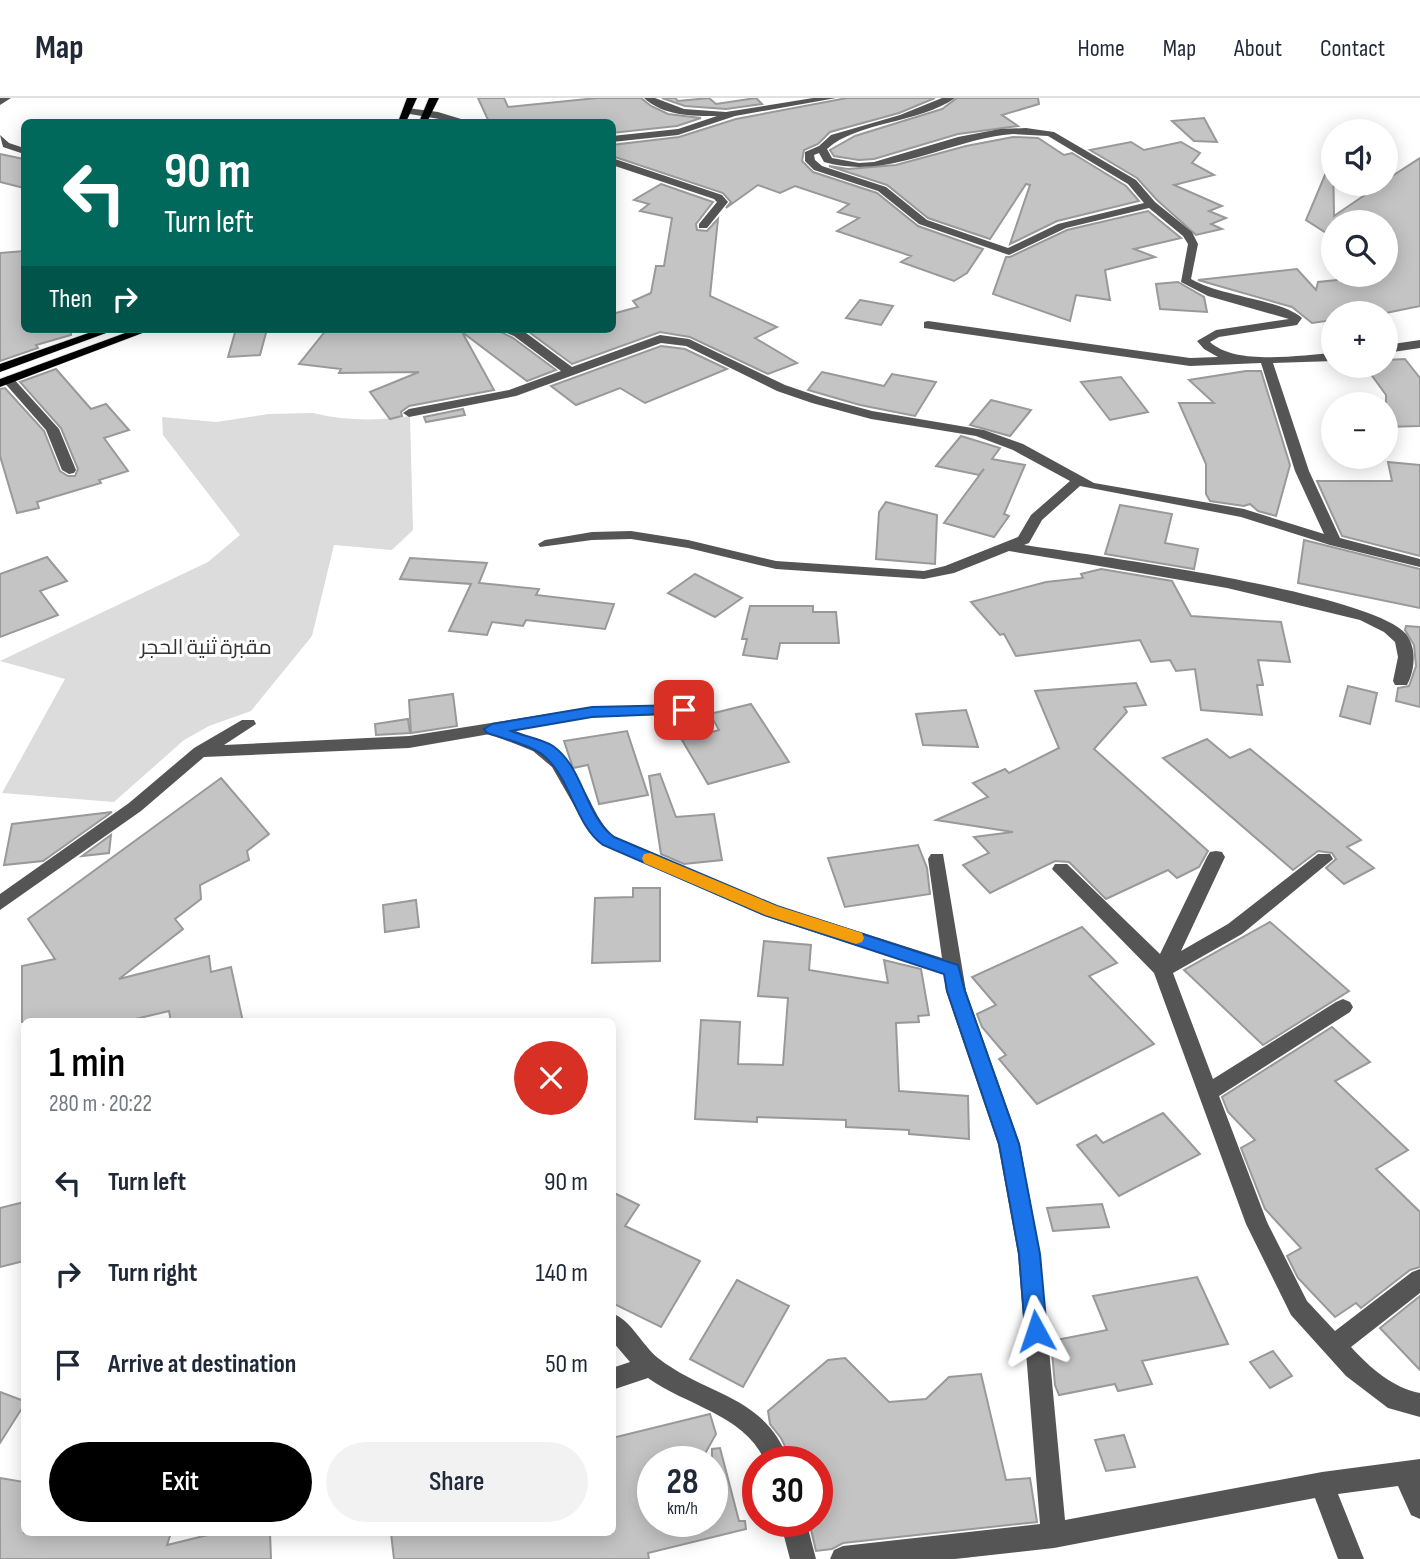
<!DOCTYPE html>
<meta charset="utf-8">
<style>
body{margin:0;font-family:"Sofia Sans Condensed",Cairo,sans-serif;background:#f2f2f3;color:#1f2937;height:100vh;display:flex;flex-direction:column;font-size:26px;white-space:nowrap}
*{box-sizing:border-box;margin:0}
p{font-size:23px;color:#747a83}
.icon{flex:none;width:38px;height:38px;fill:none;stroke:currentColor;stroke-width:2;stroke-linecap:round;stroke-linejoin:round}
.map{position:relative;flex:1;overflow:hidden}
.details{position:absolute;left:21px;top:920px;width:595px;height:518px;display:flex;flex-direction:column;background:#fff;border-radius:10px;box-shadow:0 4px 18px #0003}
.details>*{flex:none}
.banner{position:absolute;left:21px;top:21px;width:595px;height:214px;border-radius:10px;box-shadow:0 4px 18px #0003;background:#00695c;color:#fff;overflow:hidden}
.controls{position:absolute;left:1321px;top:21px;display:grid;gap:14px}
.controls a{display:grid;place-items:center;width:77px;height:77px;border-radius:50%;background:#fff;box-shadow:0 4px 18px #0003;font-size:35px}
.speed{position:absolute;left:637px;top:1348px;display:flex;gap:14px;font-size:35px;font-weight:700;text-align:center}
.speed>*{display:grid;place-content:center;width:91px;height:91px;border-radius:50%;background:#fff;box-shadow:0 4px 18px #0003;line-height:1}
.speed small{font-size:18px;font-weight:400}
.speed .limit{border:10px solid #d22;background:#fff;color:#111}
.pin{position:absolute;display:grid;place-items:center;width:60px;height:60px;color:#fff;margin:-30px;border-radius:14px;box-shadow:0 4px 10px #0006}
.me{position:absolute;width:77px;margin:-38px;rotate:355deg;stroke-linejoin:round;filter:drop-shadow(0 0 5px #0008)}
.turn{display:flex;align-items:center;gap:24px;height:147px;padding:0 28px;font-size:32px}
.turn .icon{width:91px;height:91px;stroke-width:2.5}
.turn b{display:block;font-size:49px;line-height:60px}
.then{display:flex;align-items:center;height:66px;padding:0 28px;background:#0003;gap:14px;font-size:26px}
.round{display:grid;place-items:center;flex:none;width:74px;height:74px;border-radius:37px;background:#f2f2f3}
.summary{display:flex;align-items:center;justify-content:space-between;height:119px;padding:0 28px}
h1{font-size:42px;font-weight:600;line-height:52px;color:#000}
.button{display:flex;gap:14px;margin-top:auto;padding:14px 28px}
.button a{flex:1;height:80px;border-radius:42px;background:#000;color:#fff;font-size:28px;font-weight:600;line-height:80px;text-align:center}
.button a+a{background:#f2f2f3;color:#1f2937}
ul{padding:0;list-style:none}
li{display:flex;align-items:center;gap:21px;height:91px;padding:0 28px}
li div{flex:1}
li b{display:block;font-size:26px}
li em{font-style:normal}
header{display:flex;align-items:center;gap:42px;box-sizing:border-box;height:98px;padding:0 35px;background:#fff;border-bottom:2px solid #e0e1e3}
header strong{font-size:33px}
nav{display:flex;gap:38px;margin-inline-start:auto;font-size:24px}
.map>svg:first-child{display:block}
.green{fill:#dcdcdc}
.building{fill:#c4c4c4;stroke:#999;stroke-width:2}
.lines{fill:none;stroke-linecap:round;stroke-linejoin:round}
.major-casing{stroke:#dbdbdb;stroke-width:1}
.minor{fill:#555;fill-rule:evenodd}
.major{fill:#000;fill-rule:evenodd}
.route{fill:#1a73e8;stroke:#114b97;stroke-width:2}
.slow{fill:#f59e0b}
.labels{text-anchor:middle;dominant-baseline:central;stroke-width:6;stroke-linejoin:round;paint-order:stroke}
.park-label{font-size:21px;fill:#333;stroke:#fff}
</style>
<header>
<strong>Map</strong>
<nav><a>Home</a><a>Map</a><a>About</a><a>Contact</a></nav>
</header>
<div class="map">
<svg width="1420" height="1461" viewBox="0 0 1420 1461">
<rect width="100%" height="100%" fill="#fff"/>
<path class="green" d="M313,315C347,323 375,323 410,318L413,432L392,452L334,447L312,538L251,613L209,628L184,642L114,704L2,695L65,581L0,563L208,464L240,437L163,337L162,319L216,324L269,316Z"/>
<g class="building">
<polygon points="478,0 504,0 508,9 597,0 641,0 651,8 668,16 701,20 677,28 612,35 612,24 489,24"/>
<polygon points="662,0 675,0 678,3 709,0 716,6 756,0 762,6 726,11 685,8"/>
<polygon points="847,0 935,0 899,15 830,34 818,46 804,52 802,63 813,74 877,95 918,128 983,151 967,175 954,183 901,164 911,158 837,133 859,120 838,114 849,106 795,88 780,95 758,87 726,110 731,104 723,95 612,58 612,47 679,39 736,21"/>
<polygon points="957,0 1038,0 1039,6 1002,17 1018,28 958,36 874,61 859,62 834,58 830,52 855,38 942,11"/>
<polygon points="1204,20 1217,44 1194,43 1172,23"/>
<polygon points="1013,39 1038,40 1064,57 1072,55 1126,88 1139,103 1057,123 1010,146 1030,87 1026,86 990,141 928,120 887,87 829,68 848,71 896,67 966,48"/>
<polygon points="1131,44 1144,52 1181,44 1200,55 1192,65 1214,77 1174,87 1222,108 1209,113 1226,120 1211,126 1222,131 1196,137 1157,102 1137,80 1090,52"/>
<polygon points="0,56 24,61 24,90 0,84"/>
<polygon points="1333,58 1334,118 1381,86 1386,86 1386,82 1420,60 1420,208 1386,215 1334,215 1334,222 1312,225 1292,209 1198,182 1297,171 1316,192 1318,184 1386,177 1386,124 1334,124 1334,140 1306,122"/>
<polygon points="661,86 713,104 696,126 697,132 707,133 718,121 710,198 777,229 755,240 797,265 768,276 690,239 660,234 572,266 525,231 612,231 612,216 638,209 633,203 651,195 656,168 664,168 672,120 640,113 649,106 634,102"/>
<polygon points="1148,113 1181,140 1134,151 1155,159 1105,172 1110,202 1076,197 1070,223 993,196 1006,159 1010,159 1067,132"/>
<polygon points="24,153 24,231 71,231 71,237 36,247 38,250 0,263 0,155"/>
<polygon points="1178,184 1204,199 1207,214 1160,211 1156,186"/>
<polygon points="860,202 893,208 881,227 846,220"/>
<polygon points="236,231 267,231 260,257 228,259"/>
<polygon points="327,231 495,231 513,240 556,272 527,283 462,234 494,292 409,308 401,314 402,318 390,321 370,294 419,274 339,275 341,271 299,266"/>
<polygon points="661,248 685,251 727,271 645,305 620,290 576,307 551,288"/>
<polygon points="1405,261 1420,280 1420,328 1386,329 1386,297 1365,268 1386,268 1386,262"/>
<polygon points="56,271 91,311 106,306 129,332 104,340 128,373 99,382 101,385 37,404 39,410 17,415 0,358 0,291 5,290 44,333 60,373 68,378 75,378 78,371 61,330 20,284"/>
<polygon points="1246,273 1261,273 1290,367 1276,418 1258,413 1250,406 1244,408 1210,403 1206,396 1206,366 1179,305 1214,305 1189,282"/>
<polygon points="822,274 884,288 892,276 936,284 915,318 860,307 808,292"/>
<polygon points="1121,279 1148,314 1110,322 1081,284"/>
<polygon points="991,302 1031,312 1010,338 970,327"/>
<polygon points="463,311 465,317 426,324 424,319"/>
<polygon points="961,338 1000,350 992,361 1025,367 1004,416 1009,418 994,439 944,425 984,371 979,377 936,368"/>
<polygon points="1388,364 1420,367 1420,458 1342,438 1317,383 1392,383"/>
<polygon points="886,404 937,417 935,466 876,461 879,414"/>
<polygon points="1120,407 1172,416 1165,445 1198,451 1194,471 1105,456"/>
<polygon points="1304,442 1420,471 1420,510 1298,485"/>
<polygon points="47,459 67,483 40,493 58,517 0,539 0,476"/>
<polygon points="410,460 487,465 479,485 539,491 536,497 614,506 605,531 526,522 523,528 492,524 487,537 449,533 471,486 400,481"/>
<polygon points="1101,471 1172,483 1191,518 1281,524 1290,564 1258,562 1263,587 1257,587 1262,617 1201,612 1195,571 1176,573 1170,562 1151,564 1140,542 1016,558 1004,536 1000,537 971,504 1046,484 1083,480 1081,476"/>
<polygon points="695,476 742,500 715,519 668,495"/>
<polygon points="750,508 813,508 813,514 836,514 839,545 780,545 777,561 743,557 747,541 742,541"/>
<polygon points="1406,528 1420,529 1420,609 1396,603 1398,590 1409,588 1416,568 1414,547 1405,532"/>
<polygon points="1136,585 1146,607 1124,609 1127,614 1094,651 1208,753 1199,769 1177,780 1168,772 1106,801 1069,764 1055,763 990,795 963,767 989,755 974,739 1013,734 936,722 988,699 973,685 1005,671 1009,675 1059,650 1035,593"/>
<polygon points="1348,588 1377,595 1370,626 1340,618"/>
<polygon points="453,596 457,628 411,635 409,602"/>
<polygon points="751,606 789,664 708,686 682,642 719,632 710,616"/>
<polygon points="966,612 978,649 923,647 916,616"/>
<polygon points="408,621 410,635 376,637 375,626"/>
<polygon points="627,633 648,697 599,706 588,667 573,670 564,643"/>
<polygon points="1207,641 1230,660 1250,651 1361,742 1347,749 1374,770 1344,786 1326,770 1336,761 1332,755 1318,753 1293,772 1163,660"/>
<polygon points="660,676 676,719 714,716 722,762 684,766 661,756 649,678"/>
<polygon points="221,680 269,736 247,753 249,762 200,787 201,801 175,821 183,831 119,881 209,858 211,874 231,869 243,924 171,924 169,913 123,924 22,924 22,868 55,861 28,821"/>
<polygon points="112,714 43,763 4,767 12,726"/>
<polygon points="111,737 109,755 82,758"/>
<polygon points="918,747 927,770 930,796 845,809 828,760"/>
<polygon points="633,790 660,790 660,863 592,865 595,800 633,799"/>
<polygon points="416,802 419,829 385,834 383,807"/>
<polygon points="1270,824 1349,893 1263,947 1184,872"/>
<polygon points="1082,829 1117,865 1089,878 1154,946 1037,1006 999,961 1006,957 982,929 977,916 996,907 972,879"/>
<polygon points="764,843 811,847 809,872 888,885 884,862 921,871 929,917 918,918 919,924 896,925 899,993 968,998 969,1041 909,1036 909,1032 846,1029 846,1022 757,1019 757,1024 695,1021 701,922 740,924 738,966 783,967 788,900 758,898"/>
<polygon points="1332,929 1370,964 1335,983 1408,1052 1376,1071 1420,1114 1420,1169 1410,1172 1361,1210 1356,1205 1335,1219 1298,1180 1287,1158 1301,1150 1265,1111 1241,1050 1255,1042 1228,1014 1222,999"/>
<polygon points="1163,1015 1200,1056 1119,1098 1077,1047 1096,1037 1103,1045"/>
<polygon points="612,1094 639,1107 625,1128 700,1163 661,1229 612,1205"/>
<polygon points="24,1104 24,1163 0,1169 0,1110"/>
<polygon points="1102,1106 1109,1129 1053,1133 1047,1110"/>
<polygon points="1197,1179 1228,1246 1142,1263 1152,1286 1118,1293 1115,1286 1059,1297 1055,1287 1051,1243 1107,1232 1093,1198"/>
<polygon points="737,1182 789,1208 743,1289 690,1261"/>
<polygon points="1420,1198 1420,1272 1380,1230"/>
<polygon points="1273,1253 1292,1278 1270,1290 1250,1264"/>
<polygon points="845,1260 889,1304 926,1301 949,1279 981,1276 1006,1382 1030,1380 1037,1424 843,1445 832,1451 816,1453 809,1423 817,1423 817,1363 792,1363 781,1340 770,1326 768,1313 828,1262"/>
<polygon points="0,1294 24,1303 24,1307 0,1345"/>
<polygon points="710,1316 716,1336 701,1363 653,1363 653,1423 712,1423 712,1351 720,1350 739,1423 745,1423 746,1431 648,1455 649,1461 394,1461 391,1435 612,1435 612,1340"/>
<polygon points="1124,1337 1135,1369 1106,1373 1095,1342"/>
<polygon points="0,1380 24,1384 24,1435 171,1435 167,1447 216,1435 270,1435 271,1461 0,1461"/>
</g>
<g class="lines">
<defs>
<g id="major">
<polygon points="407,0 417,0 406,24 398,24"/>
<polygon points="429,0 439,0 427,24 419,24"/>
<polygon points="100,231 117,231 0,274 0,266"/>
<polygon points="136,231 153,231 0,289 0,281"/>
</g>
</defs>
<use href="#major" class="major-casing"/>
<g class="minor">
<polygon points="0,0 11,0 0,7"/>
<path d="M644,0H655L684,11L726,14L813,0H836L735,18L678,37L612,44V38L678,31L717,18C691,18 664,18 644,0Z"/>
<path d="M942,0H955C920,25 856,24 827,51L832,60L859,65L874,64L958,39L1000,31L1026,30L1054,34L1136,82L1155,104L1192,134L1198,146L1191,181C1222,199 1280,201 1302,220L1297,227L1219,239L1210,244C1236,268 1300,257 1334,255V263L1273,265L1309,373L1340,440L1420,461V469L1330,447L1241,419L1080,388L1042,422L1029,445L1024,447C1092,457 1369,494 1406,536C1417,550 1415,572 1407,587H1395L1393,583L1398,559L1395,544L1384,534L1360,522L1227,490L1082,465L1009,453L954,475L924,481L776,471L688,450L631,441L592,442L540,449L538,446L545,442L592,434L631,433L688,442L776,463L924,473L945,468L1018,439L1031,417L1070,383L1013,352L976,338L871,321L812,305L777,293L686,248L661,245L516,298L409,319L403,315L409,311L509,292L561,273L514,238L497,231L522,232L572,269L660,237L689,241L785,287L820,299L872,313L984,332L1023,346L1094,385L1244,411L1324,436L1295,373L1261,265L1190,268L924,230V224L928,223L1190,260L1218,259L1204,251L1197,243L1216,232L1289,221L1208,198L1181,184L1188,146L1183,138L1149,110L1066,130L1009,157L919,126L878,93L814,72L805,63V54L819,48L831,37L900,17ZM1013,36L1048,38L1128,86L1144,105L1058,126L1008,150L927,122L886,89L822,68L815,62L814,57L819,55L824,64C889,83 949,41 1013,36Z"/>
<polygon points="407,10 438,14 471,24 457,24 404,15 404,11"/>
<polygon points="0,37 9,45 24,50 24,56 3,49"/>
<polygon points="612,60 722,97 728,104 707,130 699,130 699,126 717,104 714,101 612,67"/>
<polygon points="1420,242 1420,250 1386,255 1386,247"/>
<polygon points="8,278 12,279 59,331 76,372 74,375 69,376 62,372 46,332 2,282"/>
<path d="M684,607L692,612L690,616L591,619L513,632C555,647 570,665 590,703C597,717 603,729 615,739L778,808L942,860L928,761L931,756H943L966,893L1020,1046L1040,1156L1065,1422L1322,1374L1420,1361V1421L1411,1417L1398,1388L1338,1396L1364,1461H1338L1315,1400L1054,1450L955,1461H830L834,1452L843,1448L1040,1426L1018,1156L998,1046L946,893L944,876L764,818L603,747L588,732L552,669L533,653L490,636L409,650L204,659L141,713L0,812V796L129,705L194,650L242,622H254L256,626L224,647L409,638L591,609Z"/>
<path d="M1216,753L1222,754L1225,759L1181,853L1228,826L1318,756H1330L1333,761L1242,836L1173,875L1213,981L1336,904L1343,901L1350,904L1353,909L1350,914L1219,998L1267,1124L1307,1203L1335,1233L1412,1174L1420,1171V1195L1351,1249C1370,1270 1393,1290 1420,1295V1319L1388,1310L1346,1278L1291,1217L1246,1126L1154,875L1052,771L1055,766H1067L1160,856L1207,759L1210,754Z"/>
<path d="M612,1215C632,1223 642,1247 658,1260C708,1299 764,1296 789,1363H765C745,1317 685,1307 648,1280L612,1292V1270L630,1264L612,1243Z"/>
<polygon points="780,1423 806,1423 816,1461 790,1461"/>
</g>
<use href="#major" class="major"/>
</g>
<path class="route" d="M684,607L691,612L689,615L592,619L511,633C523,638 542,641 553,648C584,670 585,718 614,739L777,808L958,867L965,893L1019,1046L1040,1156L1047,1233L1043,1240L1036,1243L1029,1240L1025,1233L1019,1156L999,1046L947,893L944,876L765,817L603,747C574,726 572,681 543,657C531,647 501,640 487,635L484,631L492,626L592,609Z"/>
<polygon class="slow" points="650,755 777,808 862,835 864,840 862,844 856,846 765,817 644,765 642,760 644,756"/>
<g class="labels">
<g class="park-label">
<text x="206" y="549">مقبرة ثنية الحجر</text>
</g>
</g>
</svg>
<div class="controls">
<a><svg class="icon" aria-label="sound" viewBox="0 0 24 24"><path d="M4 9h4l5-4v14l-5-4H4zM17 9q2 3 0 6"/></svg></a>
<a><svg class="icon" aria-label="search" viewBox="0 0 24 24"><circle cx="10" cy="10" r="6"/><path d="M15 15l6 6"/></svg></a>
<a>+</a>
<a>−</a>
</div>
<div class="speed"><div>28<small>km/h</small></div><div class="limit">30</div></div>
<div class="pin" style="left:684px;top:612px;background:#d93025"><svg class="icon" aria-label="arrive" viewBox="0 0 24 24"><path d="M6 21V4h12l-3 4 3 4H6"/></svg></div>
<svg class="me" style="left:1036px;top:1233px" viewBox="-20 -20 40 40"><path d="M0-17L14 15 0 8-14 15z" fill="#1a73e8" stroke="#fff" stroke-width="4"/></svg>
<div class="banner">
<div class="turn"><svg class="icon" aria-label="left" viewBox="0 0 24 24"><path d="M17 20v-9H6M10 6l-5 5 5 5"/></svg><div><b>90 m</b>Turn left</div></div>
<div class="then">Then<svg class="icon" aria-label="right" viewBox="0 0 24 24"><path d="M7 20v-9h11M14 6l5 5-5 5"/></svg></div>
</div>
<section class="details">
<div class="summary"><div><h1>1 min</h1><p>280 m · 20:22</p></div><a class="round" style="background:#d93025;color:#fff"><svg class="icon" aria-label="close" viewBox="0 0 24 24"><path d="M6 6l12 12M18 6L6 18"/></svg></a></div>
<ul>
<li><svg class="icon" aria-label="left" viewBox="0 0 24 24"><path d="M17 20v-9H6M10 6l-5 5 5 5"/></svg><div><b>Turn left</b></div><em>90 m</em></li>
<li><svg class="icon" aria-label="right" viewBox="0 0 24 24"><path d="M7 20v-9h11M14 6l5 5-5 5"/></svg><div><b>Turn right</b></div><em>140 m</em></li>
<li><svg class="icon" aria-label="arrive" viewBox="0 0 24 24"><path d="M6 21V4h12l-3 4 3 4H6"/></svg><div><b>Arrive at destination</b></div><em>50 m</em></li>
</ul>
<div class="button"><a>Exit</a><a>Share</a></div>
</section>
</div>
